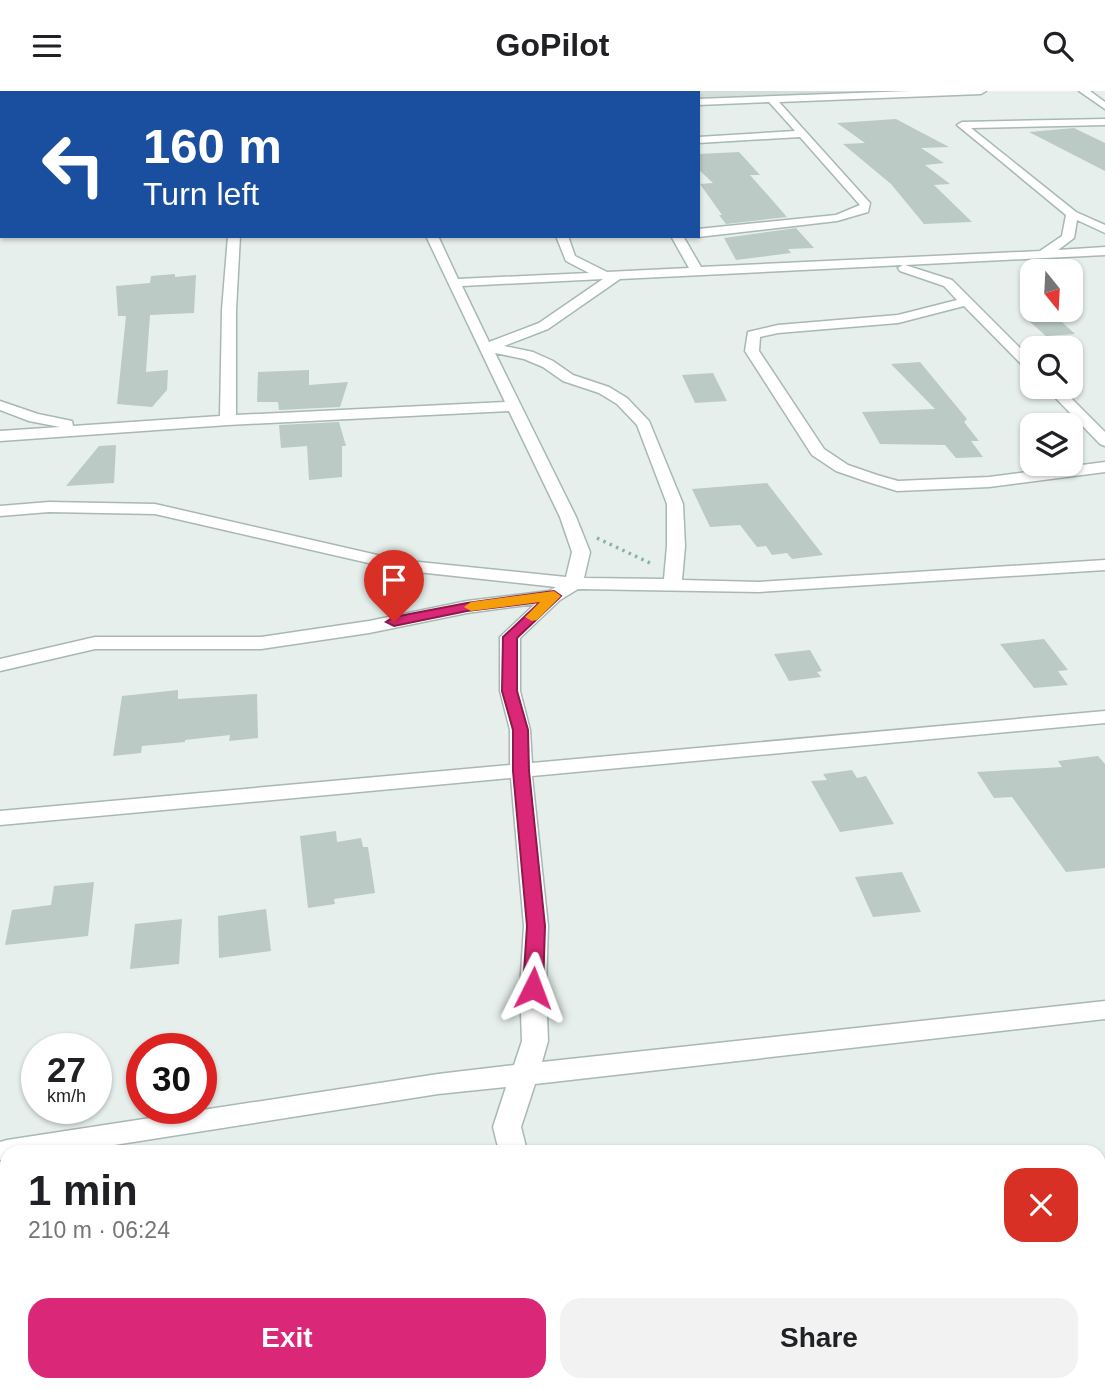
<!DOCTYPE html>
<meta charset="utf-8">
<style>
body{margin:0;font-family:Arial,sans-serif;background:#f2f2f2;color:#202124;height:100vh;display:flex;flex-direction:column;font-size:26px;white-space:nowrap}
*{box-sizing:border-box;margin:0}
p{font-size:23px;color:#757577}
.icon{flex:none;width:38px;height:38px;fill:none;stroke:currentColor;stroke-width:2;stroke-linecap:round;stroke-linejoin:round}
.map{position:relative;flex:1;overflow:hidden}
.sheet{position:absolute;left:0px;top:1054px;width:1106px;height:247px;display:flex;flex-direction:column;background:#fff;border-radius:21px 21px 0 0;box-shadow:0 2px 5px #0004}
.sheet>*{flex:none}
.hud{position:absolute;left:0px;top:0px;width:700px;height:147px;box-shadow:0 2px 5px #0004;background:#1a4fa0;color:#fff;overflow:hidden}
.needle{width:46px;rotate:162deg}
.fabs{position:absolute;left:1020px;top:168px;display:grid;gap:14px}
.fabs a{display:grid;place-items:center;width:63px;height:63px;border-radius:14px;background:#fff;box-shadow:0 2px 5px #0004;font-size:35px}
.speed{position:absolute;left:21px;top:942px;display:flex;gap:14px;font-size:35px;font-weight:700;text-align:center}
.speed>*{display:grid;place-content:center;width:91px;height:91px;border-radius:50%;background:#fff;box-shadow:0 2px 5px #0004;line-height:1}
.speed small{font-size:18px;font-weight:400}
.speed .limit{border:10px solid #d22;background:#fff;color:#111}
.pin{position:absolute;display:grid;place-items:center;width:60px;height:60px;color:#fff;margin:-72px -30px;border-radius:50% 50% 50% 0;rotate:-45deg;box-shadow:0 0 7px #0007}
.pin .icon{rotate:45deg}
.me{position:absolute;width:77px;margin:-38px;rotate:3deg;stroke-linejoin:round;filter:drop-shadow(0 0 5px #0008)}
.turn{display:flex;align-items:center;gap:24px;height:147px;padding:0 28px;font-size:32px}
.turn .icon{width:91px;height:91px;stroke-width:2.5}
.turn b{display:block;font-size:49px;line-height:60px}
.round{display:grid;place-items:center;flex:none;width:74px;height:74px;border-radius:21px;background:#f2f2f2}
.headline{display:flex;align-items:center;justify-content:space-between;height:119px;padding:0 28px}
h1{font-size:42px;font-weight:800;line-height:52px}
.button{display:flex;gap:14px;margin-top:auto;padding:14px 28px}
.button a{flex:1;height:80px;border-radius:21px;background:#db2777;color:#fff;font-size:28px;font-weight:800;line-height:80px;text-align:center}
.button a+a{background:#f2f2f2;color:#202124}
header{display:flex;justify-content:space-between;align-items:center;height:91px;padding:0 28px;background:#fff;font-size:32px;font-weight:800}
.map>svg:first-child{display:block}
.built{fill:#d4dfda}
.building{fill:#bbcac4}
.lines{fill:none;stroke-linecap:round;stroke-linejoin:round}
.minor-casing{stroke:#a8b8b2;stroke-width:3}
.path-far1{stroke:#86b3a5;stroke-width:2;stroke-dasharray:2 2.5;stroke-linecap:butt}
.path{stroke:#86b3a5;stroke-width:3.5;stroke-dasharray:2.5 4.5;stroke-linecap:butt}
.minor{fill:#fff;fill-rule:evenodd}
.route{fill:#db2777;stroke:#8e194d;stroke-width:2}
.slow{fill:#f59e0b}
</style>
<header><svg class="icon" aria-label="menu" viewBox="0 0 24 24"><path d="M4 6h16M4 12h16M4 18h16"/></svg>GoPilot<svg class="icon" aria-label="search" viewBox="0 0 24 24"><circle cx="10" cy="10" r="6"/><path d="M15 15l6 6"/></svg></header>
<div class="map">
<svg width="1105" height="1299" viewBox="0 0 1105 1299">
<rect width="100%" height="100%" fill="#e6efeb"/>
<polygon class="built" points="433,0 904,0 698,8 698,2"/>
<g class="building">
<polygon points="896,28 949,56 921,57 944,72 925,74 950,93 934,94 972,131 924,133 891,93 843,53 865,52 837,32"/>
<polygon points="1074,37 1105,52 1105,80 1029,41"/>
<polygon points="739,61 760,84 750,84 787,126 726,133 719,124 722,124 700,93 713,92 698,78 698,63"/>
<polygon points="796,137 814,157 788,158 791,162 736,169 724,147"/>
<polygon points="175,183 175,186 196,184 194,222 150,224 146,281 168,279 167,299 152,316 117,313 126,225 118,225 116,195 150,192 151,185"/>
<polygon points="1052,222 1075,243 1046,245 1022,224"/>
<polygon points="920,271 967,328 964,331 979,350 971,350 983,366 956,367 945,354 880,353 862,321 935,318 891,273"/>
<polygon points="309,279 309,294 348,291 340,316 279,319 278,311 257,311 258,281"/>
<polygon points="713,282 727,310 695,312 682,284"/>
<polygon points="339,331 346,355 342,355 342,386 309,389 307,355 281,357 279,334"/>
<polygon points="116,354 114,392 66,395 99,355"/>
<polygon points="767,392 823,464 792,468 787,462 772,464 766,455 757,456 740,434 710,436 692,398"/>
<polygon points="1044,548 1068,579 1058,580 1068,594 1034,597 1000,553"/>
<polygon points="810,559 822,580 817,581 821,586 789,590 774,563"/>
<polygon points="178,599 178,608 257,603 258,647 229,650 230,644 185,649 185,651 142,655 141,662 113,665 122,605"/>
<polygon points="1098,665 1105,673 1105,777 1066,781 1012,706 994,707 977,681 1062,676 1058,670"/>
<polygon points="852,679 857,687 866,685 894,733 840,741 811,690 827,689 823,683"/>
<polygon points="336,740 337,751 361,747 363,756 368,756 375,802 334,808 335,813 308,817 300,745"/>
<polygon points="902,781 921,821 873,826 855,786"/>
<polygon points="94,791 88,845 5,854 12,819 51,814 54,795"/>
<polygon points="266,818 271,860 219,867 218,825"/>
<polygon points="182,828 179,873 130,878 135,833"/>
</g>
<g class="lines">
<defs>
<g id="minor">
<polygon points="62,0 72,0 62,2"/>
<rect x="236" y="0" width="10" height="2"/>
<polygon points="367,0 377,0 377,2 368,2"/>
<rect x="413" y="0" width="10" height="2"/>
<polygon points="910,0 986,0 981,3 779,11 870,112 868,121 837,130 698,146 697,145 698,138 836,124 860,114 800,46 698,52 698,46 795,40 769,11 698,14 698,8"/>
<polygon points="1079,0 1090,0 1105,11 1105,18"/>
<path d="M1105,28V34L971,37L1076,121L1105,134V142L1077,129L1074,147L1058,159L1105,156V164L905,174L952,189L1032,269V280L1027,279L964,215L898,232L778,242L760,246L759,260L824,358L848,374L877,384L898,390L989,386L1105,371V381L989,396L897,400L865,390L836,380L812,364L745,260L748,241L778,234L898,224L957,209L944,195L900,180L898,177L903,174L620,188L548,238L504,255L533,261L553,270L573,284L609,296L627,307L649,330L683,413L685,455L682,489L759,491L1105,469V479L759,501L578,498L560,509L520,547V600L530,639L532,672L1105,620V632L532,685L548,835L546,897L548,950L542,971L1105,910V928L535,993L521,1036L527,1060H499L493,1036L506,996L438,1003L76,1060H7V1071L0,1069V1051L7,1049L438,983L514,974L522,950L520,897L524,835L511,687L0,734V720L510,674V639L500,600V546L535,513L467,522L369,542L261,558H95L0,580V568L95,546H261L369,530L467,510L549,500L556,496L399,479L155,423L49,421L0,425V415L49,411L155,413L399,469L566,486L572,461L560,426L509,320L228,334L0,350V340L60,336L29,330L0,319V310L38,323L72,330L73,335L220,325L222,219L228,145H240L236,219V324L505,311L426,145H438L458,188L589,182L566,170L556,145H568L575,165L607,181L689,177L671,145H683L701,176L1040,160L1062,145L1066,124L957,34L962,31ZM603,188L539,232L489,251L462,195ZM495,262L524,268L543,276L563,290L599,302L617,313L637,334L667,413V455L664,488L584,487L590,461L576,426Z"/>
<rect x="0" y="29" width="2" height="6"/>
<polygon points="0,126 2,126 0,133"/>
<polygon points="1045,296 1060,296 1105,341 1105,355 1100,353"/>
<polygon points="531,1293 563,1293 565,1299 533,1299"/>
</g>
</defs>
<use href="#minor" class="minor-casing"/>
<g class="path-far1">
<polyline points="160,0 182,2"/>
<polyline points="119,2 130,0"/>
</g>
<polyline class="path" points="597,447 652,473"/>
<use href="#minor" class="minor"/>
</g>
<polygon class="route" points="554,500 561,505 559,507 517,547 517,600 528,639 529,680 545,835 543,897 540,902 526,902 523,897 527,835 513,680 513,639 502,600 503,546 540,511 467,520 394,535 386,531 394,526 467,512"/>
<polygon class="slow" points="554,500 561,505 537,529 532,530 525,526 540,511 471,520 464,516 471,511"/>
</svg>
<div class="fabs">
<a><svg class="needle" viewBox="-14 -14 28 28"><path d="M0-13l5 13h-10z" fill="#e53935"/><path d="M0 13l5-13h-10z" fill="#757577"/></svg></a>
<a><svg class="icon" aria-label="search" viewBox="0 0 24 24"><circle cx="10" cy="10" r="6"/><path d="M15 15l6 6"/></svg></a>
<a><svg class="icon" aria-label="layers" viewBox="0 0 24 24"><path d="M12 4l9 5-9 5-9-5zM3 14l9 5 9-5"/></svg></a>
</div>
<div class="speed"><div>27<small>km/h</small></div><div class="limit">30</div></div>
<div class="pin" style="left:394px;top:531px;background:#d93025"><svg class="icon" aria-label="arrive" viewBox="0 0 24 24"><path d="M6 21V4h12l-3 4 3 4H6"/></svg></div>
<svg class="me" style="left:533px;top:897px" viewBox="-20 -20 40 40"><path d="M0-17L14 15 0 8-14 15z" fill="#db2777" stroke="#fff" stroke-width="4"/></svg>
<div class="hud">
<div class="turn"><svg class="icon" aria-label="left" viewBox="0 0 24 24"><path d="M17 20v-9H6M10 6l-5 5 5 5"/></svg><div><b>160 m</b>Turn left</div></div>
</div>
<section class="sheet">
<div class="headline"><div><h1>1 min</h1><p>210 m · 06:24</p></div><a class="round" style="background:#d93025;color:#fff"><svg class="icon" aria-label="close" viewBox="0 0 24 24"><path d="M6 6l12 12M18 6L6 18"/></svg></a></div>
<div class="button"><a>Exit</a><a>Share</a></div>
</section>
</div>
